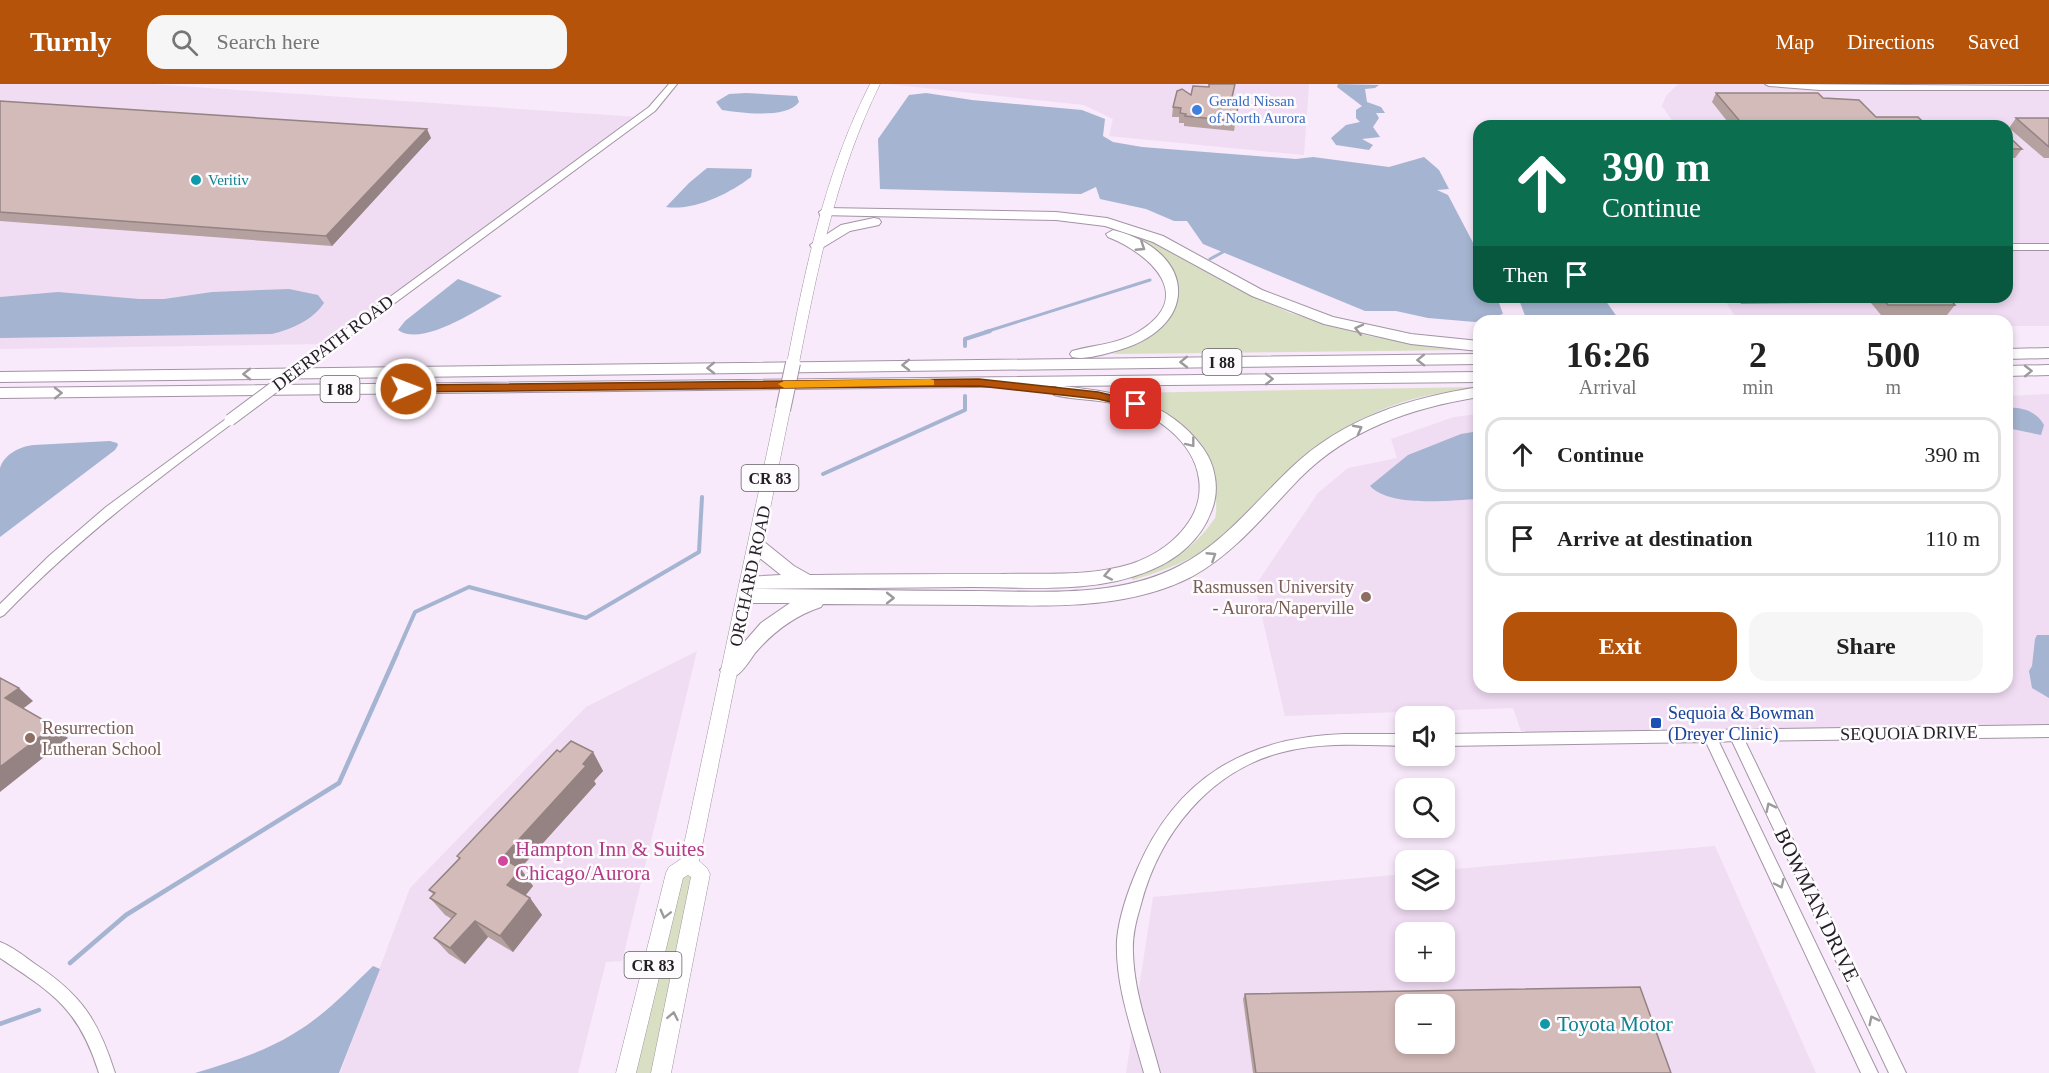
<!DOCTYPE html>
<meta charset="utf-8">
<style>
body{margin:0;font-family:Georgia,serif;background:#f6f6f6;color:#222;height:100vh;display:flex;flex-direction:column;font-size:22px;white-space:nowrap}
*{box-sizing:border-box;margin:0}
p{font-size:20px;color:#767676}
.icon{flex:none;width:33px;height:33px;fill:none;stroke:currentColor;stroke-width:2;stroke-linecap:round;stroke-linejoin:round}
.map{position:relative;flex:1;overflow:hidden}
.sheet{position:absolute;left:1473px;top:231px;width:540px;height:378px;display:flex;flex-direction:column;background:#fff;border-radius:18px;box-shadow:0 3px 9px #0003}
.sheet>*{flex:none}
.guide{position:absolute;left:1473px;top:36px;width:540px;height:183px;border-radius:18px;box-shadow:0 3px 9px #0003;background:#0b6e4f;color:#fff;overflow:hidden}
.buttons{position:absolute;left:1395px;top:622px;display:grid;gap:12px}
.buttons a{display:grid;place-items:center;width:60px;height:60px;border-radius:12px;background:#fff;box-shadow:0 3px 9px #0003;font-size:30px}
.pin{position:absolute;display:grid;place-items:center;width:51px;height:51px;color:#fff;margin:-26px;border-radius:12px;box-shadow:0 3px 9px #0006}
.me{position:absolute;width:66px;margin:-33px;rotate:89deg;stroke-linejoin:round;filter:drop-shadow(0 0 4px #0008)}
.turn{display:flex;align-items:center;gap:21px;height:126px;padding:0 30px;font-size:27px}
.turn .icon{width:78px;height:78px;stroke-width:2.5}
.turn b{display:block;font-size:42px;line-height:51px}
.then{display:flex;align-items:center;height:57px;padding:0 30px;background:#0003;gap:12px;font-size:22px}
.eta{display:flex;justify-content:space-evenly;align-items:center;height:102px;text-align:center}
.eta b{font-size:36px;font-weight:700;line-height:42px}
.cta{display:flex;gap:12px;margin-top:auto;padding:12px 30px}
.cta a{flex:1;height:69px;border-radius:18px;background:#b45309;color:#fff;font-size:24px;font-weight:700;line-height:69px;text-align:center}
.cta a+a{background:#f6f6f6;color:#222}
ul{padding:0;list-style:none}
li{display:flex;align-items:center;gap:18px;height:75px;margin:0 12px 9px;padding:0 18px;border:3px solid #e0e0e0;border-radius:18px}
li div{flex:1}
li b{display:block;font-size:22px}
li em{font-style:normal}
header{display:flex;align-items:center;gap:36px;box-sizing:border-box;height:84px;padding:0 30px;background:#b45309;color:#fff}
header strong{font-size:28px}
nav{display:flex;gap:33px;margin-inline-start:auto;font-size:21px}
.search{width:420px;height:54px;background:#f6f6f6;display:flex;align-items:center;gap:15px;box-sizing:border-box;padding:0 21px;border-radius:18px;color:#767676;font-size:22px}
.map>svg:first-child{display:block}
.built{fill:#f0dcf3;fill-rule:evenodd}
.green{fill:#d9dfc3}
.water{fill:#a5b4d0}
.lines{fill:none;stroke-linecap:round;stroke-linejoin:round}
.stream-far2{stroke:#a5b4d0;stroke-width:3}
.stream-far1{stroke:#a5b4d0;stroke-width:4}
.stream{stroke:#a5b4d0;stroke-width:4.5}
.minor-casing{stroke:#a294a4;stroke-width:2}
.major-casing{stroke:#a294a4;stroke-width:1}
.highway-casing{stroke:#a294a4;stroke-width:2}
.minor{fill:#fff;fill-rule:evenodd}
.major{fill:#fff;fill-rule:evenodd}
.highway{fill:#fff;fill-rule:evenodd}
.minor-bridge-casing{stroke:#a294a4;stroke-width:13;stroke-linecap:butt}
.major-bridge-casing{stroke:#a294a4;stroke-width:16;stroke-linecap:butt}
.minor-bridge{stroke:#fff;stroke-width:11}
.major-bridge{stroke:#fff;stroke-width:14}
.wall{fill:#b5a19f}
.shaded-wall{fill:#948382}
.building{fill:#d3bbb9;stroke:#948382;stroke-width:1.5;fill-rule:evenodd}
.oneway{stroke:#9c9a9c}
.route{fill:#b45309;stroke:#753606;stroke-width:1.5}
.slow{fill:#f59e0b}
.shop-dot{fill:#3f7fe0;stroke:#fefbff;stroke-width:2}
.culture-dot{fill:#0f9aa8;stroke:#fefbff;stroke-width:2}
.education-dot{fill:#8d6e63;stroke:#fefbff;stroke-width:2}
.transit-dot{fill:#1a4fb4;stroke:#fefbff;stroke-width:2}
.hotel-dot{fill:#d1479c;stroke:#fefbff;stroke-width:2}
.labels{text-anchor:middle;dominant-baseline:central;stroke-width:5;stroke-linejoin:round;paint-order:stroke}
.far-shop-label{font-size:15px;fill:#366cbe;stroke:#fefbff;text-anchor:start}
.far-culture-label{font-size:15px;fill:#0d838f;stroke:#fefbff;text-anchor:start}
.shield{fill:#fefbff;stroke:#656066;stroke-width:1.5}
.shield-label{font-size:16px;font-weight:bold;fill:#231e24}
.street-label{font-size:18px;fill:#231e24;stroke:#fefbff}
.education-label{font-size:18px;fill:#785e54;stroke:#fefbff;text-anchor:end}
.transit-label{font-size:18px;fill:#164399;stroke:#fefbff;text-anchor:start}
.near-hotel-label{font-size:21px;fill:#b23c85;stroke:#fefbff;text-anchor:start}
.near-street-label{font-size:21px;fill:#231e24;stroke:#fefbff}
.near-culture-label{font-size:21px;fill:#0d838f;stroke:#fefbff;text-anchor:start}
</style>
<header>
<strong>Turnly</strong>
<div class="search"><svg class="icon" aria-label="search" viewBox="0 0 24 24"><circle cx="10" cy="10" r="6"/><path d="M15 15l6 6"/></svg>Search here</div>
<nav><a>Map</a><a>Directions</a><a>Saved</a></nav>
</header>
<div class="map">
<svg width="2049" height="989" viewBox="0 0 2049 989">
<rect width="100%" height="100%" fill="#f8e9fb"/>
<g class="built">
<polygon points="0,0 150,0 638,33 324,260 0,265"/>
<polygon points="888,0 1309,0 1304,71 1109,52 1113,35 1084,21"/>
<polygon points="1678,0 1756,0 1832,6 2049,6 2049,242 2007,242 2007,237 1737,236 1723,213 2007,213 2007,42 1676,42 1662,22 1666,12"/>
<polygon points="2049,310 2049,641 1522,650 1513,624 1285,632 1255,502 1318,409 1348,384 1397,374 1391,355 1454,333 1479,330 1479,603 2007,603 2007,312"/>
<polygon points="697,567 622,877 606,878 578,989 340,989 410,804 586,623"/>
<path d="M1715,762L1816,989H1126L1153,813L1405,790L1406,816H1444L1445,786ZM1406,849H1444V888H1406ZM1406,921H1444V960H1406Z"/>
</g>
<g class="green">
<path d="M1125,147L1158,160L1235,203L1290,229L1369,252L1462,266L1112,270C1123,264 1138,261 1150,253C1177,234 1187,205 1167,176C1158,163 1138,155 1123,148Z"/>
<path d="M1477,303C1452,308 1425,310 1400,319C1315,348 1278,399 1215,459C1190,477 1163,487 1133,496L1131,494C1161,483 1187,470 1207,445C1209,442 1213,437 1215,434C1217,427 1216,417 1216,411C1217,357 1170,326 1124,311L1125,309Z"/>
<polygon points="684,787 694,787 653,989 635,989"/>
</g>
<g class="water">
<polygon points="1338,0 1379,1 1375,4 1365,5 1367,18 1381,23 1385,29 1376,29 1379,34 1373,43 1380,53 1362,55 1373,61 1369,66 1336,61 1331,54 1346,41 1360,38 1356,34 1356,26 1362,22 1337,3"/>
<path d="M746,9L797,12L799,18C787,35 742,29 722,26L716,18L729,10Z"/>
<polygon points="926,9 972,16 1082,26 1105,35 1103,52 1113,58 1142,63 1296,75 1313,73 1389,83 1424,73 1439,86 1449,105 1437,106 1448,111 1479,170 1479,213 1497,213 1503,230 1475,238 1428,234 1396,227 1365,227 1203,160 1187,137 1174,137 1146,125 1100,115 1096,103 1081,110 880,105 878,55 909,11"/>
<path d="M707,84L752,85L751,93C729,110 694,127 666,123L689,99Z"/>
<path d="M458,195L502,212C480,224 422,264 398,246L405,237Z"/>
<path d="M289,205L318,211L324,219C313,236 292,245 272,250L0,254V213L58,208L139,215H164L212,208Z"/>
<polygon points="1518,213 1603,213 1620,237 1527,237"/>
<path d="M2007,324C2022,323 2036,327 2044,341L2041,351L2007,344Z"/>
<path d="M1479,347V415C1450,416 1391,424 1370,402L1408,371L1461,350Z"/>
<path d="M110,357L117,359L118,361L115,366L0,453C0,437 0,397 0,384C4,370 21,362 34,361Z"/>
<polygon points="2037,551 2049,551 2049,614 2032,604 2029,587 2032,582 2035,555"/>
<path d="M373,882L380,885L339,989H195C228,979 264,968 293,950C324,932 348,906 373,882Z"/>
</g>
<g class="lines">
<g class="stream-far2">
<polyline points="1210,175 1223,168"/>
<polyline points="985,248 1150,196"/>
</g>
<g class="stream-far1">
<polyline points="965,262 965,255 990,247"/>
<polyline points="823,390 965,326 965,312"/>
<polyline points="396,571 415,528 469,503 586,534 699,468 702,413"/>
</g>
<g class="stream">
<polyline points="70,879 126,831 339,699 397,569"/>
<polyline points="0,940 39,926"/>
</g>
<defs>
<g id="minor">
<polygon points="669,0 677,0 655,27 327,269 319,269 319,265 649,23"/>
<polygon points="1765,0 2049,2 2049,6 1820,6 1769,2"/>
<rect x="2007" y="160" width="42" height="6"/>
<path d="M230,332L235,336L234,338C153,398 74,458 4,531L0,533V520L49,472L106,423Z"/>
<polygon points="2049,641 2049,653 1745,657 1906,989 1889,989 1732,657 1719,658 1878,989 1861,989 1706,658 1444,662 1444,650"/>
<path d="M1344,650H1406V662C1365,661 1322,658 1283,668C1210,686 1159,750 1141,820C1136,837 1132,852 1133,869C1134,910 1150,950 1160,989H1144C1132,946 1115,901 1117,856C1119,833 1128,807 1137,786C1176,694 1246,653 1344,650Z"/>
<path d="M0,858C13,863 24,872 35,880C82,911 98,936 115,989H99C79,925 53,909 0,874Z"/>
</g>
<g id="major">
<path d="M870,0H880C836,89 818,183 799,279L797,282H789L787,279C806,182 825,88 870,0Z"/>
<polygon points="783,322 790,326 699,777 707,784 710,790 671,989 651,989 691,793 688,791 683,794 636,989 616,989 666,789 669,783 681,775 776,326"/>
</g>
<g id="highway">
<polygon points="825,124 1056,128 1107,134 1163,152 1262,206 1333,233 1411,250 1479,257 1479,267 1411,260 1324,240 1252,212 1153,158 1105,142 1056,136 820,131 819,128"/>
<polygon points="874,134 879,135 881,138 879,141 850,147 822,164 812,164 810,161 841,141"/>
<path d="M1113,146C1198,167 1202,246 1112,268C1100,271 1084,276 1072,273L1070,270L1072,267C1094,261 1118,260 1138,248C1197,213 1151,170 1108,153L1106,150Z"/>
<polygon points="2049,264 2049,274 2007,275 2007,265"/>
<polygon points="1479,270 1479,280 0,298 0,288"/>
<polygon points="2049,281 2049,291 2007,292 2007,282"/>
<path d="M1479,288V298L1063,302C1119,309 1167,315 1203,364C1216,382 1220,407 1211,428C1201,455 1178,475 1151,486C1095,510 1031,503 972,503C897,504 823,504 749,505L743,503L740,498L743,493L781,491L751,467L748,462L751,457L757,456L763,457L794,482L810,491C873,490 937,490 1001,490C1044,489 1089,493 1131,480C1167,468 1205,436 1199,395C1194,356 1152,327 1116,320C1096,315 1074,316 1054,311L1051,307L1057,302L0,314V304Z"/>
<path d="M1479,303V313C1411,324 1349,345 1300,394C1266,429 1236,468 1193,492C1128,526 1049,522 978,521C927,521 875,520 823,520L821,523C794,532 774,547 755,569C750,576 744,586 737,591C732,594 728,593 723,591L720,586L761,539L790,519H747L741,517L738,512L741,507L747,505C821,505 895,507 969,507C1038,507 1116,515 1179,482C1224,459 1255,418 1291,384C1343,334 1409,314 1479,303Z"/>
</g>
</defs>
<use href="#minor" class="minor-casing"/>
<use href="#major" class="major-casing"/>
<use href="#highway" class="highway-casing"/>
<use href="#minor" class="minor"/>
<use href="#major" class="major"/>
<use href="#highway" class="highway"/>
<defs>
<polyline id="minor-bridge" points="230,336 323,267"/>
<polyline id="major-bridge" points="783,326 793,279"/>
</defs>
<use href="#minor-bridge" class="minor-bridge-casing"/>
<use href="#major-bridge" class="major-bridge-casing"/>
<use href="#minor-bridge" class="minor-bridge"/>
<use href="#major-bridge" class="major-bridge"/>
</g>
<g class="wall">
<polygon points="1235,0 1231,22 1238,23 1234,47 1184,42 1184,39 1179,39 1179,33 1172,33 1173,23 1191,11 1209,3"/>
<polygon points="1716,9 1823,14 1876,33 1927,42 1731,42 1712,18"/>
<polygon points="0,17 431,54 332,162 0,137"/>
<polygon points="2016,34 2049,34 2049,74 2044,74 2009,44"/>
<polygon points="2007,51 2022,65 2015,74 2007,74"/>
<polygon points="1737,213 1827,213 1823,219 1741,220"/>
<polygon points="1866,213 1948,213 1955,221 1947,231 1881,231"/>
<polygon points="593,668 603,687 594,697 596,700 520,785 533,802 525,812 530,814 542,831 513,868 488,853 465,880 449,870 434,854 452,835 445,831 430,814 434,811 429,806 459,774 457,772"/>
<polygon points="1245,910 1671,989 1253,989 1243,915"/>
</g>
<g class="shaded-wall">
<polygon points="427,45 431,54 332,162 326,152"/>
<polygon points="19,604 33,617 20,627 5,614"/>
<polygon points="54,642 68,654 0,708 0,683"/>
<polygon points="593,668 603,687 594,697 596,700 514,791 502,774"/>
<polygon points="521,785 533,802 520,818 507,801"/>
<polygon points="530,814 542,831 513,868 500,852"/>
<polygon points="475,837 488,853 465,880 450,864"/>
</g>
<g class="building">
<polygon points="1209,0 1235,0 1230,22 1238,23 1235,37 1185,32 1186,30 1180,29 1181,24 1173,23 1177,7 1182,5 1191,11 1193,2 1209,3"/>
<polygon points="1716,9 1818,9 1823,14 1859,16 1876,33 1918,33 1927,42 1744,42"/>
<polygon points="0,17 427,45 326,152 0,128"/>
<polygon points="2016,34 2049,34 2049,63"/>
<polygon points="2007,51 2022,65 2007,65"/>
<polygon points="1881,213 1948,213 1955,221 1888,221"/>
<polygon points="0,594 19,604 5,614 54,642 0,683"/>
<polygon points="571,657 593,668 583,680 586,682 502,774 521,785 507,801 530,814 500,852 475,837 450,864 434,854 456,830 430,814 435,809 429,806 460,774 457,772 557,666 560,668"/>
<path d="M1640,903L1671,989H1256L1245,910ZM1406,921H1444V960H1406Z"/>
</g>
<defs><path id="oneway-chevron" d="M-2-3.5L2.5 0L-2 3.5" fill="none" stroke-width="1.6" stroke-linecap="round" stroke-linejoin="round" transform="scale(1.5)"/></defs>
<g class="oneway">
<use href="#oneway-chevron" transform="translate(1141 163) rotate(33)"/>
<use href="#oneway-chevron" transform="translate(1359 245) rotate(-167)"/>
<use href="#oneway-chevron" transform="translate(1421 276) rotate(179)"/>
<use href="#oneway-chevron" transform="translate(1184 278) rotate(179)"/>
<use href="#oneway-chevron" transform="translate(906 281) rotate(179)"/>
<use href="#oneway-chevron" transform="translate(711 284) rotate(179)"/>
<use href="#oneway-chevron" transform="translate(2028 287) rotate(-1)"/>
<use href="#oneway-chevron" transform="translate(247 290) rotate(179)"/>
<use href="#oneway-chevron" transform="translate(1269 295) rotate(-1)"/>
<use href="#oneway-chevron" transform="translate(58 309) rotate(-1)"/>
<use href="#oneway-chevron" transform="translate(1358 345) rotate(-28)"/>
<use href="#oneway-chevron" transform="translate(1191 359) rotate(52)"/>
<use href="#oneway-chevron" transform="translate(1212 472) rotate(-33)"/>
<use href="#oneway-chevron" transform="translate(1108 491) rotate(169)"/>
<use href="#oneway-chevron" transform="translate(890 514)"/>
<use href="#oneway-chevron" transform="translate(1770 723) rotate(-116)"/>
<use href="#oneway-chevron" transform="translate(1780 800) rotate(65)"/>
<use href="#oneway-chevron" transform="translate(665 830) rotate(104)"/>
<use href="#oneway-chevron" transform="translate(673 932) rotate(-79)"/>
<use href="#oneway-chevron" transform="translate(1873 936) rotate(-116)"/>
</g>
<polygon class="route" points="979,295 1098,308 1140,318 1142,320 1136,324 1098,315 979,302 406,308 401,305 406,301"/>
<polygon class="slow" points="930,295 934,296 934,301 784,304 778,300 784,297"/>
<circle class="shop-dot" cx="1197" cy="26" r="6"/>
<g class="culture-dot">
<circle cx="196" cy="96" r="6"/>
<circle cx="1545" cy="940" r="6"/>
</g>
<g class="education-dot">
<circle cx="1366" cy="513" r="6"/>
<circle cx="30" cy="654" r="6"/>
</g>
<rect class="transit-dot" x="1650" y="633" width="12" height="12" rx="3"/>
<circle class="hotel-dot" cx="503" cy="777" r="6"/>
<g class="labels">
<g class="far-shop-label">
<text x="1209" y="17">Gerald Nissan<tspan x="1209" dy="17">of North Aurora</tspan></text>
</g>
<g class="far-culture-label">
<text x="208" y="96">Veritiv</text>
</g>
<g class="shield">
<rect x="1202.5" y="265" width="39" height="26" rx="4.5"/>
<rect x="320.5" y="292" width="39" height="26" rx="4.5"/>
<rect x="741.5" y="381" width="57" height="26" rx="4.5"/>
<rect x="624.5" y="868" width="57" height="26" rx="4.5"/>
</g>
<g class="shield-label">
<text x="1222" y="278">I 88</text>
<text x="340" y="305">I 88</text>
<text x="770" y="394">CR 83</text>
<text x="653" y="881">CR 83</text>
</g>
<g class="street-label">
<text transform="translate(333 259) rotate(-37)">DEERPATH ROAD</text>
<text transform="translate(750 492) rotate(-78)">ORCHARD ROAD</text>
<text transform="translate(1909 649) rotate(-1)">SEQUOIA DRIVE</text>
</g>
<g class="education-label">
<text x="1354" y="503">Rasmussen University<tspan x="1354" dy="21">- Aurora/Naperville</tspan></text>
<text x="42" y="644" text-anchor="start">Resurrection<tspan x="42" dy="21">Lutheran School</tspan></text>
</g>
<g class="transit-label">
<text x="1668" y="629">Sequoia &amp; Bowman<tspan x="1668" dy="21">(Dreyer Clinic)</tspan></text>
</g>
<g class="near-hotel-label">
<text x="515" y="765">Hampton Inn &amp; Suites<tspan x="515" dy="24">Chicago/Aurora</tspan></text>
</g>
<g class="near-street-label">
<text transform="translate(1817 821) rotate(64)">BOWMAN DRIVE</text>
</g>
<g class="near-culture-label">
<text x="1557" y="940">Toyota Motor</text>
</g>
</g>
</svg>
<div class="buttons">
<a><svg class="icon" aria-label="sound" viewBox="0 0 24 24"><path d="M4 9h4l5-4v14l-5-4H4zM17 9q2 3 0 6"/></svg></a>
<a><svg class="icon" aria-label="search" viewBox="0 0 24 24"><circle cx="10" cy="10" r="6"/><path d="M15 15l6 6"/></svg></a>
<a><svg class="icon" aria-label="layers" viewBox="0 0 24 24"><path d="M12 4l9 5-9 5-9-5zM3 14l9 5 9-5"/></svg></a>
<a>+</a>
<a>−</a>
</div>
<div class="pin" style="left:1136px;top:320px;background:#d93025"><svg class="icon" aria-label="arrive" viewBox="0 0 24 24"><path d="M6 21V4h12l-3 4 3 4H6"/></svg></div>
<svg class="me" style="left:406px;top:305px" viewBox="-20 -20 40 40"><circle r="17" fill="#b45309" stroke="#fff" stroke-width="3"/><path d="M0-11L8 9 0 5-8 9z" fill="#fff"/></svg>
<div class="guide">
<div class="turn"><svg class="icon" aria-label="ahead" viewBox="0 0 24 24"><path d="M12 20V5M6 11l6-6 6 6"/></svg><div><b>390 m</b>Continue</div></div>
<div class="then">Then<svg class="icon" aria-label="arrive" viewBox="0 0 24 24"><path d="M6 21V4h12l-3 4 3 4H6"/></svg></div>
</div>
<section class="sheet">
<div class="eta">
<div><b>16:26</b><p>Arrival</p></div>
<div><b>2</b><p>min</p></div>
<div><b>500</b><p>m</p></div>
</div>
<ul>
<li><svg class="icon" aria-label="ahead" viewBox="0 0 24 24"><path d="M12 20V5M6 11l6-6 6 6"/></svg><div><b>Continue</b></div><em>390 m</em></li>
<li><svg class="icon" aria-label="arrive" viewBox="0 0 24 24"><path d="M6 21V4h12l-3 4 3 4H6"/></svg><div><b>Arrive at destination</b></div><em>110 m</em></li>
</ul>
<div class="cta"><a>Exit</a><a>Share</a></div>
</section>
</div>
